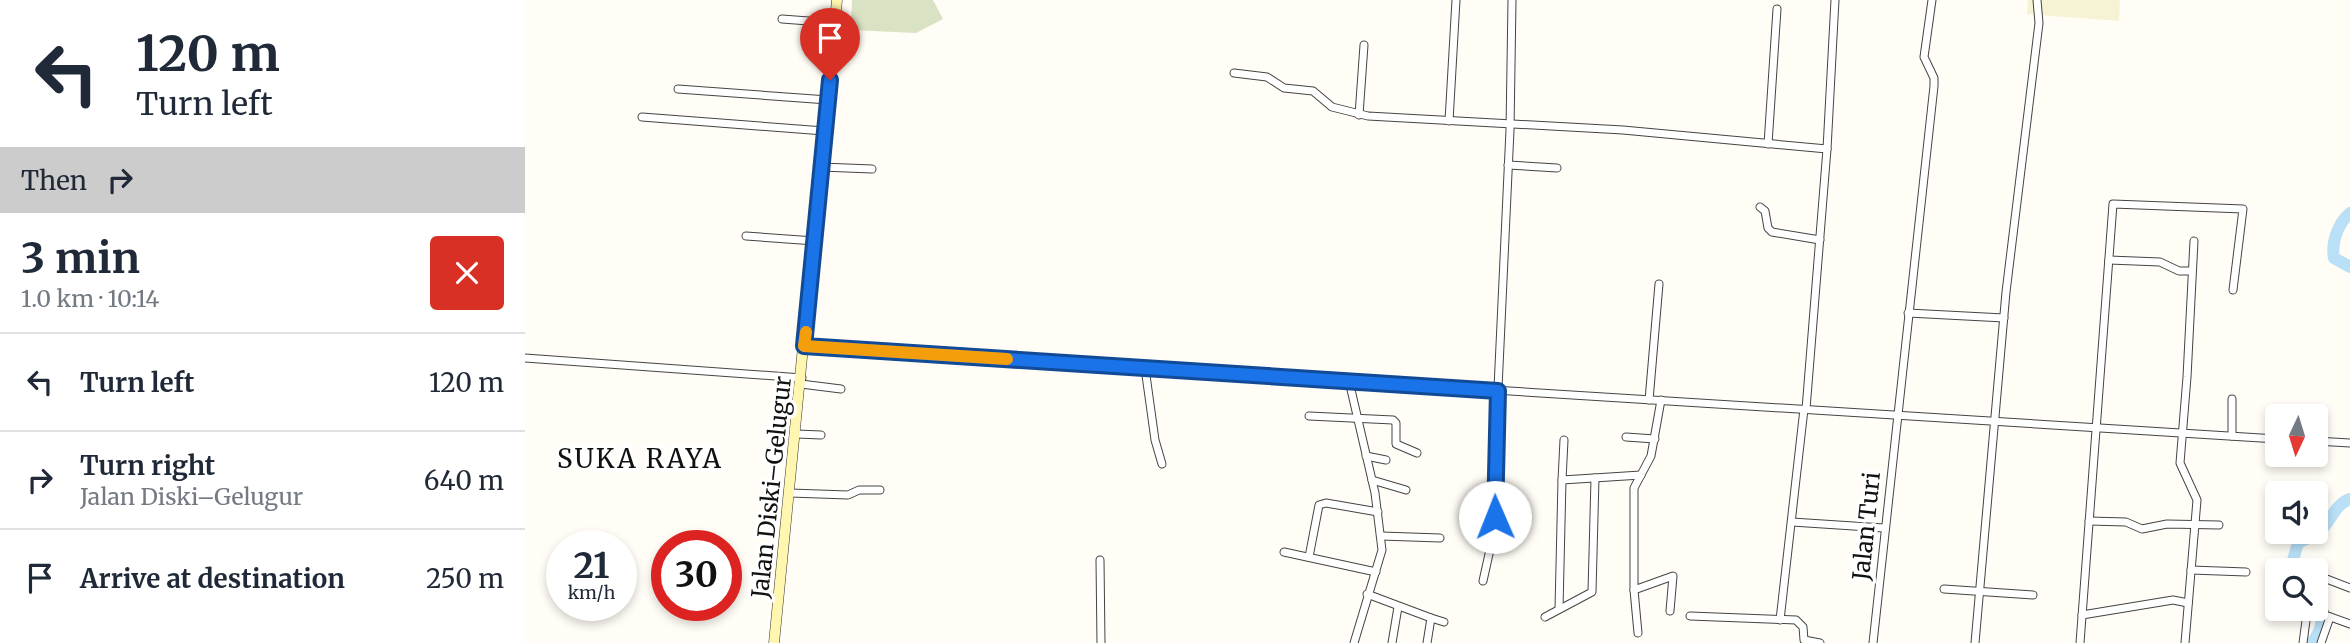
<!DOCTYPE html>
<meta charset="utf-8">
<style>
body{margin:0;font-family:Merriweather,serif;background:#f6f6f7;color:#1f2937;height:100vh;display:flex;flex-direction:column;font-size:26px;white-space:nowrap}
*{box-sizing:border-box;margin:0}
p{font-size:23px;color:#747a83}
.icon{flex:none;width:38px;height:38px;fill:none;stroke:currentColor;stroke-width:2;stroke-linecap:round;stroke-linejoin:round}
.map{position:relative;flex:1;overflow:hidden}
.details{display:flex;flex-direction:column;background:#fff;width:525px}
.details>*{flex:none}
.banner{background:#fff;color:#1f2937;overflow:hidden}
.needle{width:46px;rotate:184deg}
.buttons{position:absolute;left:1740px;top:404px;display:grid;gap:14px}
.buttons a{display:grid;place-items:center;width:63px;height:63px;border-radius:7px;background:#fff;box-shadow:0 4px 10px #0003;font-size:35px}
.speed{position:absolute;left:21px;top:530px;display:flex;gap:14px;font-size:35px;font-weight:700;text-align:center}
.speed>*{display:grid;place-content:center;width:91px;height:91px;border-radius:50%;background:#fff;box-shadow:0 4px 10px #0003;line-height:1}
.speed small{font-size:18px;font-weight:400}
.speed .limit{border:10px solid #d22;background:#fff;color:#111}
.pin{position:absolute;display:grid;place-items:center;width:60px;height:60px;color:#fff;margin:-72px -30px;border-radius:50% 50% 50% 0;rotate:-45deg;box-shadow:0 0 7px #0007}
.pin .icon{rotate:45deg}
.me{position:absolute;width:77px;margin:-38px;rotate:359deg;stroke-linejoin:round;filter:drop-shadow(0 0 5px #0008)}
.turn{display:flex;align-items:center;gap:24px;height:147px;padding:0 21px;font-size:32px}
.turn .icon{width:91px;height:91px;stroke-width:2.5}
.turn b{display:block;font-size:49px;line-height:60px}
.then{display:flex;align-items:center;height:66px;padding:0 21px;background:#0003;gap:14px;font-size:26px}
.round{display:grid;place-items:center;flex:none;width:74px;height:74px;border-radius:7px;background:#f6f6f7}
.head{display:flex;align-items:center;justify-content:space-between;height:119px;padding:0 21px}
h1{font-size:42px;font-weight:700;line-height:52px}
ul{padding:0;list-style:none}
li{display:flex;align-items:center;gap:21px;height:98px;padding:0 21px;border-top:2px solid #e0e1e3}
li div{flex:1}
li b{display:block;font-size:26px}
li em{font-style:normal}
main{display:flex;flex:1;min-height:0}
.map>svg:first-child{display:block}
.farmland{fill:#f6f3d4}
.cemetery{fill:#d9e3c4}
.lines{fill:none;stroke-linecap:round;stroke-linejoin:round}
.river{stroke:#b9e0f7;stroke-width:12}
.minor-casing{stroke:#444;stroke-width:9}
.secondary-casing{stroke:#333;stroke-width:11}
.minor{stroke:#fff;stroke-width:7}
.secondary{stroke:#fff6b0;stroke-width:10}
.route-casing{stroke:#114b97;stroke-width:18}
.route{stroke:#1a73e8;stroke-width:12}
.slow{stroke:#f59e0b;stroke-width:12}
.labels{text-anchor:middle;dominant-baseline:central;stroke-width:7;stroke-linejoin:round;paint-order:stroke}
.street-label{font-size:23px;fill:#111;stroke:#fff}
.quarter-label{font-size:26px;letter-spacing:2px;fill:#111;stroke:#fff}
</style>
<main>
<section class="details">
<div class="banner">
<div class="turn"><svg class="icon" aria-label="left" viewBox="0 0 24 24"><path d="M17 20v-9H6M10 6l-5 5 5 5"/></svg><div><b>120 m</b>Turn left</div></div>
<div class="then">Then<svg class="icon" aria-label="right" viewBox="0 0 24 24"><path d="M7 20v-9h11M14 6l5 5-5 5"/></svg></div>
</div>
<div class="head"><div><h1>3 min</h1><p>1.0 km · 10:14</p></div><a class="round" style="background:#d93025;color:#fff"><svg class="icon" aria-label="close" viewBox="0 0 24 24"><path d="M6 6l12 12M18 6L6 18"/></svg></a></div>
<ul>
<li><svg class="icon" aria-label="left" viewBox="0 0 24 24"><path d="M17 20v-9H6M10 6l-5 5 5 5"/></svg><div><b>Turn left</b></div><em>120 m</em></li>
<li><svg class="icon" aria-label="right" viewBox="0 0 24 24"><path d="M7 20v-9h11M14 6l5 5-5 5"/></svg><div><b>Turn right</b><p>Jalan Diski–Gelugur</p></div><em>640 m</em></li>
<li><svg class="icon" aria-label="arrive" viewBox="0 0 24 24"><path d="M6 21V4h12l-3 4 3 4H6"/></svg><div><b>Arrive at destination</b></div><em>250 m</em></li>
</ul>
</section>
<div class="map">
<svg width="1825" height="643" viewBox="0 0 1825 643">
<rect width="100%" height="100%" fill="#fffdf5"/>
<polygon class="farmland" points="1503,0 1595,0 1594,21 1502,14"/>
<polygon class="cemetery" points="327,0 408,0 418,19 391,33 326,30"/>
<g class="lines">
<g class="river">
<path d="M1825,213C1813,223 1806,243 1809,258L1825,267"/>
<path d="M1765,570L1773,543C1782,539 1791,535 1798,528C1807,518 1811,504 1825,499"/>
<path d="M1787,643C1796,630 1801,621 1790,607"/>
</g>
<defs>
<g id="minor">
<polyline points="257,19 310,23"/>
<polyline points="709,73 742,77 759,88 788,91 807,107 843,116 1098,130 1302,149"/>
<polyline points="153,89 303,100"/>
<polyline points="834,115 839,45"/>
<polyline points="117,117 299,131"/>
<polyline points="924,121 931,0"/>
<polyline points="1243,144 1252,9"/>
<polyline points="983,165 1032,168"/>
<polyline points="296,167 347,169"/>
<polyline points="1235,207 1240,211 1243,228 1247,232 1295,240"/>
<polyline points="221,236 290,241"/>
<polyline points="1584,260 1635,262 1654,271 1667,271"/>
<polyline points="1383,313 1479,318"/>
<polyline points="279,347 1752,439"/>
<polyline points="0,358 277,378"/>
<polyline points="620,368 630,440 637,464"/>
<polyline points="824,381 850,493 857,550 829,643"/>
<polyline points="276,384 316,389"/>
<polyline points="1124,400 1134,284"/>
<polyline points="1136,400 1126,456 1109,488 1109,590 1148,576 1145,611"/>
<polyline points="1281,409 1302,149 1310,0"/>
<polyline points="784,416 868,420 871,423 871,444 892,453"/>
<polyline points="272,434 296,435"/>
<polyline points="1707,436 1707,399"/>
<polyline points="1101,437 1130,439"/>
<polyline points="1039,440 1037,480 1116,475"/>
<polyline points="1790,441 1825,443"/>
<polyline points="841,456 861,460"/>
<polyline points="847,480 881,490"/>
<polyline points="265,493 323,495 334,490 355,490"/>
<polyline points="1564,521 1601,522 1617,529 1642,524 1694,525"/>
<polyline points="1267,522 1359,528"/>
<polyline points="856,536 915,538"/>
<polyline points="759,552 851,572"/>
<polyline points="784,557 794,505 801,503 853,512"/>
<polyline points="575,560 576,643"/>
<polyline points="1666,570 1721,572"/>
<polyline points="958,581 968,536 969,474 985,130 987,0"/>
<polyline points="1825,588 1799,578 1794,594 1800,615 1825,624"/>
<polyline points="1419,589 1508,595"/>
<polyline points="1109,590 1113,633"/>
<polyline points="842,594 906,618 902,643"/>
<polyline points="1034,609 1037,480"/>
<polyline points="1557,615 1648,600 1663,603"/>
<polyline points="1165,616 1271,620 1278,627 1279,640 1295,643"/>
<polyline points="1020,617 1067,592 1070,478"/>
<polyline points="906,618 919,622"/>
<polyline points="1255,620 1279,409"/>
<polyline points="867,643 873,607"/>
<polyline points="1348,643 1409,86 1409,78 1399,57 1407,0"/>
<polyline points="1450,643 1481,292 1514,23 1512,0"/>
<polyline points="1555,643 1588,204 1718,209 1708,290"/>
<polyline points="1660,643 1672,500 1655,463 1662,377 1669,241"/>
<polyline points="1778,643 1782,613"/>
<polyline points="1796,643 1805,617"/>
</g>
<polyline id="secondary" points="249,643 312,0"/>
</defs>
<use href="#minor" class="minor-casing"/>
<use href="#secondary" class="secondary-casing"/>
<use href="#minor" class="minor"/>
<use href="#secondary" class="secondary"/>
</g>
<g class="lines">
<defs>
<polyline id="route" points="305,80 279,346 973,391 970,517"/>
</defs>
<use href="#route" class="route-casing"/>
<use href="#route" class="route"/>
<polyline class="slow" points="281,332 279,346 482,359"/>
</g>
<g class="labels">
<g class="street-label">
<text transform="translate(246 487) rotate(-84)">Jalan Diski–Gelugur</text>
<text transform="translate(1341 526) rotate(-84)">Jalan Turi</text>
</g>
<g class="quarter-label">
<text x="115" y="458">SUKA RAYA</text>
</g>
</g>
</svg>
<div class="buttons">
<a><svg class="needle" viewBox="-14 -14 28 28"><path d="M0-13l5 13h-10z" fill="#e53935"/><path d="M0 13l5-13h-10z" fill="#747a83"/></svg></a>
<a><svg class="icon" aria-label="sound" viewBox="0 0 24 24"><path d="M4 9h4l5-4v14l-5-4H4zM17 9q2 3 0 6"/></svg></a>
<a><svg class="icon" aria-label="search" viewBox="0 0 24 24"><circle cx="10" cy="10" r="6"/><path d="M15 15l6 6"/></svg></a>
</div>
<div class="speed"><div>21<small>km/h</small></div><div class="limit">30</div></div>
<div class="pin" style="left:305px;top:80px;background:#d93025"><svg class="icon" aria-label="arrive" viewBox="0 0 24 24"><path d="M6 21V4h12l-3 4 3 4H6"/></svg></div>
<svg class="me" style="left:970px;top:517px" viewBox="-20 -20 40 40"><circle r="19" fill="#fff"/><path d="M0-13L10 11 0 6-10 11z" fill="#1a73e8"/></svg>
</div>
</main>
